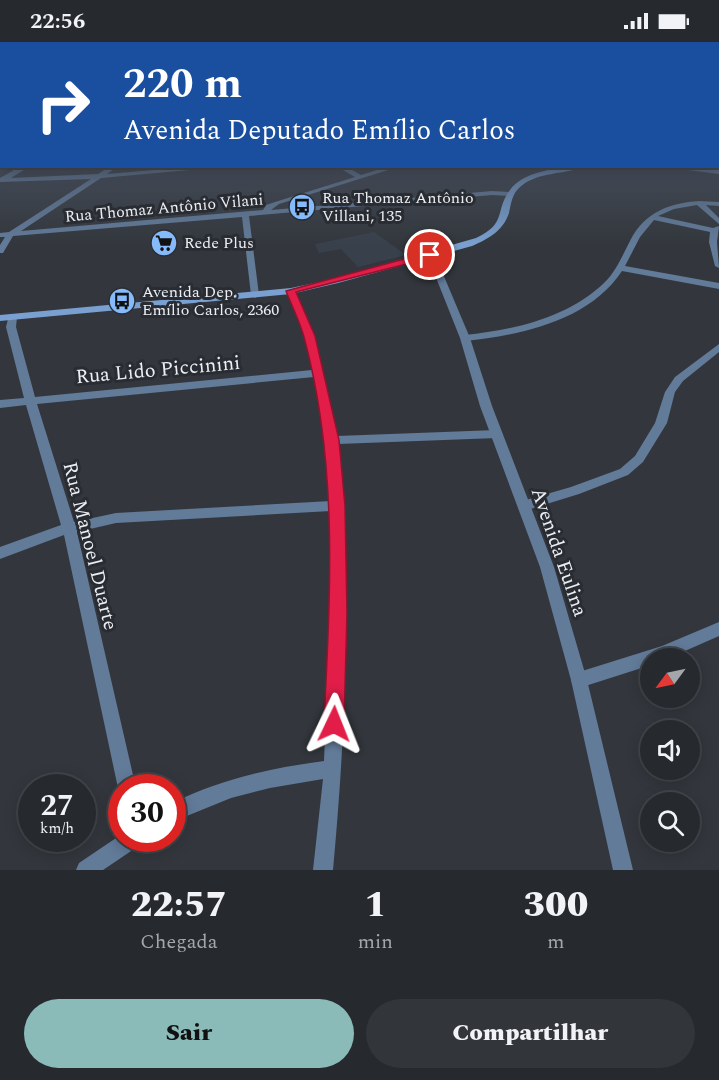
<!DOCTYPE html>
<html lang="pt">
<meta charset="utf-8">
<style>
body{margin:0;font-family:Spectral,serif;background:#32353a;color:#f1f3f6;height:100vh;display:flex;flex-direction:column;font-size:22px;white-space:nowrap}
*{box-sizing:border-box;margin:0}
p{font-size:20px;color:#a4a6aa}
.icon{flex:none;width:33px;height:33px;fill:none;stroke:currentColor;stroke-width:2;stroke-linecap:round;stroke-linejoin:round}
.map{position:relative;height:828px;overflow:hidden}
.details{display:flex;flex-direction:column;background:#26292e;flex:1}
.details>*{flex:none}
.top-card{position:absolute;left:0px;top:0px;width:720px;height:126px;box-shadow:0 3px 15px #0003,0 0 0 2px #42454a;background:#1a4fa0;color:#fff;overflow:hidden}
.needle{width:39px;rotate:237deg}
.buttons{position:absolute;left:640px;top:606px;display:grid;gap:12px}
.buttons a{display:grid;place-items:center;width:60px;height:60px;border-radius:50%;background:#26292e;box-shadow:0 3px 15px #0003,0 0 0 2px #42454a;font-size:30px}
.speed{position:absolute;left:18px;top:732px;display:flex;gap:12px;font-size:30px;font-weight:700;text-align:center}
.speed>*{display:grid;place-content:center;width:78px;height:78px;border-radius:50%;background:#26292e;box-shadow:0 3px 15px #0003,0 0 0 2px #42454a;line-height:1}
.speed small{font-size:15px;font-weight:400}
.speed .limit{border:9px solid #d22;background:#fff;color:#111}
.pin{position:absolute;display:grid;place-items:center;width:51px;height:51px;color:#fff;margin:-26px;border:3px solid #fff;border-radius:50%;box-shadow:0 2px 6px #0007}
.me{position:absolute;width:66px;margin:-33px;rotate:2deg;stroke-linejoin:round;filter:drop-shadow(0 0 4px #0008)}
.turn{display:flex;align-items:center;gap:21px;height:126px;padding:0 24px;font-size:27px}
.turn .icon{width:78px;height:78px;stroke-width:2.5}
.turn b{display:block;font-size:42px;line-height:51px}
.eta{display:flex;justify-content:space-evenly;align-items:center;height:102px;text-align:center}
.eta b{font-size:36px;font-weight:800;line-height:42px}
.button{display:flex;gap:12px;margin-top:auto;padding:12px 24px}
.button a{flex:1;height:69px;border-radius:36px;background:#8bbbb9;color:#111;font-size:24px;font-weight:800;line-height:69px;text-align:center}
.button a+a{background:#32353a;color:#f1f3f6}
.status{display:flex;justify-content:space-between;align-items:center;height:42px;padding:0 30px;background:#26292e;direction:ltr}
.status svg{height:16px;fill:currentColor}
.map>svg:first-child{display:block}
.built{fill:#38414b}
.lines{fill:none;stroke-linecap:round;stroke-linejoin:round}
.minor{fill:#627b99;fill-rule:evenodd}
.tertiary{fill:#627b99;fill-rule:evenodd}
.secondary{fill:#79a0d0;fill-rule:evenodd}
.route{fill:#e11d48;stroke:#92132f;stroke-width:1.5}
.labels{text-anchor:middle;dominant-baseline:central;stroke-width:6;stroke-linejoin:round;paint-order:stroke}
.far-poi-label{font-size:16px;fill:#ebeef2;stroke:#292d33;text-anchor:start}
.far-street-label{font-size:16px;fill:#ebeef2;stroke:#292d33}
.street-label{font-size:20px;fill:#ebeef2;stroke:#292d33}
</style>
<div class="status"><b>22:56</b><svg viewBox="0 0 49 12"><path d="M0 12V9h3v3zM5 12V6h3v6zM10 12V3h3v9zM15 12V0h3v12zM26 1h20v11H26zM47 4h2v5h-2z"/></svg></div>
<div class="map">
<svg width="719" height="828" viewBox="0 0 719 828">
<rect width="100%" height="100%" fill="#33373d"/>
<polygon class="built" points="374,190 406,213 358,225 341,207 319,211 315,202"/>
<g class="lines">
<g class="minor">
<rect x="718" y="97" width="1" height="5"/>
<rect x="0" y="101" width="2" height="4"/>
<polygon points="21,124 30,124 11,136 98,132 110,124 118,124 107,132 201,124 234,124 101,136 21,189 263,168 266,163 275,160 355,135 336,124 345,124 361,133 390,124 401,124 279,162 271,168 492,149 510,150 513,152 510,154 492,153 249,174 259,253 255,256 251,253 242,175 13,194 3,211 0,211 0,203 5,195 0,195 0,191 9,190 91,137 0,140 0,136"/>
<polygon points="657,124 684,124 719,128 719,132"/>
<path d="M699,159L719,160V164L706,163L719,176V182L697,163L674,167L658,174L713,186L719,184L717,200L719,226L715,224L709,200L710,190L654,178L640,195L625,224L719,241V247L622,229C589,279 521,293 465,299L460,296L465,293C514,288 568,276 605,240C617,228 623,212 631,197C645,170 670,161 699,159Z"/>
<path d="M291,246L295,249L314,294L337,394L497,388L503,392L497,396L338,402C352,543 346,687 333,828H313L323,737L270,746L231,756L172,780V761C221,737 271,726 324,719L330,571L331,469L116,481L77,490L136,746H122V753L118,746L64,493L0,517V505L61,483L26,363L0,366V358L24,356L6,285L9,273L12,272L17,275L16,285L35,355L312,328L304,294L287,249ZM314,335L326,398L331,459L116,471L74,480L37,362Z"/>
<polygon points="719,302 719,310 683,339 675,350 667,381 643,420 628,433 579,452 524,469 519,468 518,464 519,460 571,445 620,427 635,414 655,381 665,350 675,335"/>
<polygon points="719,580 719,594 669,616 651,616 651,623 579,646 573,644 571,638 573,632 579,630 662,604"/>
<polygon points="122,792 122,796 143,796 140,803 103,828 76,828 79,821"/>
</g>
<polygon class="tertiary" points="428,211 435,213 470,296 492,364 554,525 587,638 633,828 613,828 571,638 540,525 480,364 460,296 427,213"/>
<g class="secondary">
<rect x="718" y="109" width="1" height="4"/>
<path d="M571,124H586C565,133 538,129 520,145C512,152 511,161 509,171C503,189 488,197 472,204L338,241L291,252L0,279V273L291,246L333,237L476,196C508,181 494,169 510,148C523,130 551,128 571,124Z"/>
</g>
</g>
<linearGradient id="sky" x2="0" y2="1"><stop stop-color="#1c1e22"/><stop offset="0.43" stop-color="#4a5362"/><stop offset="1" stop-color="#4a5362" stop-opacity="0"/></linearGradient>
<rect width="719" height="203" fill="url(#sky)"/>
<path class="route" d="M430,210L435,213L434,215L296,250L315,294L339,398L345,464L347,571L344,682L341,689L334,692L327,689L324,682C330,551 339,425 304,295C300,280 292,264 286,249Z"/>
<defs>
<symbol id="bus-disc" viewBox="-11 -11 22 22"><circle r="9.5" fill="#86bbfb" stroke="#292d33"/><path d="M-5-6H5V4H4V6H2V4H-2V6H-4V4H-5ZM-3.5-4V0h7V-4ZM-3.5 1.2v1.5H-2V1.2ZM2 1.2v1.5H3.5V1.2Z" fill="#111"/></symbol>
<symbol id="supermarket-disc" viewBox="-11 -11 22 22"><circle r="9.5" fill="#86bbfb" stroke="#292d33"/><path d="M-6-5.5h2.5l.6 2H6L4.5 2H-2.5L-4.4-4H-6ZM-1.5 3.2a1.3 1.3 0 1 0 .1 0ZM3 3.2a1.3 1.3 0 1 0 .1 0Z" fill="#111"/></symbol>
</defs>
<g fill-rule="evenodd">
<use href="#bus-disc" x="287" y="150" width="30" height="30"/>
<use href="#supermarket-disc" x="149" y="186" width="30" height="30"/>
<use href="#bus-disc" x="107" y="244" width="30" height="30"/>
</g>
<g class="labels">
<g class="far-poi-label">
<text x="322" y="156">Rua Thomaz Antônio<tspan x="322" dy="18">Villani, 135</tspan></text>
<text x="184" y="201">Rede Plus</text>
<text x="142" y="250">Avenida Dep.<tspan x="142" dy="18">Emílio Carlos, 2360</tspan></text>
</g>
<g class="far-street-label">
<text transform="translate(164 166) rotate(-5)">Rua Thomaz Antônio Vilani</text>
</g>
<g class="street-label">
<text transform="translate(158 328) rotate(-5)">Rua Lido Piccinini</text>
<text transform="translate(90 504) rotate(76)">Rua Manoel Duarte</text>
<text transform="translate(559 510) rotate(71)">Avenida Eulina</text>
</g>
</g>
</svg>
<div class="buttons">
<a><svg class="needle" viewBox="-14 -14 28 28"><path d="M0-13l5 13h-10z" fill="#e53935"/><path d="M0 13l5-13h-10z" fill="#a4a6aa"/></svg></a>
<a><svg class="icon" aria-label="sound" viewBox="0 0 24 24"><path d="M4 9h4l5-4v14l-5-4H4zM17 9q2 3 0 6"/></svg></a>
<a><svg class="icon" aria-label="search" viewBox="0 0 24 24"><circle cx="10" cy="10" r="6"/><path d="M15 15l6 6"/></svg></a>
</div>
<div class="speed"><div>27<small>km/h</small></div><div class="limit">30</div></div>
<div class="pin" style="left:430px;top:213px;background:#d93025"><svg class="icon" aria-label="arrive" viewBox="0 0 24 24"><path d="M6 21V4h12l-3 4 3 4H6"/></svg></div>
<svg class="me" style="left:334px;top:682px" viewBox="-20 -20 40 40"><path d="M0-17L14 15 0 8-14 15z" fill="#e11d48" stroke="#fff" stroke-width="4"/></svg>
<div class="top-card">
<div class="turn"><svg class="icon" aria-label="right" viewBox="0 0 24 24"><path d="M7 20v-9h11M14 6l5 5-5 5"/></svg><div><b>220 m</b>Avenida Deputado Emílio Carlos</div></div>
</div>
</div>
<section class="details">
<div class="eta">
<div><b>22:57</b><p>Chegada</p></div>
<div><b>1</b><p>min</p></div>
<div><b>300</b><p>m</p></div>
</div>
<div class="button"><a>Sair</a><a>Compartilhar</a></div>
</section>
